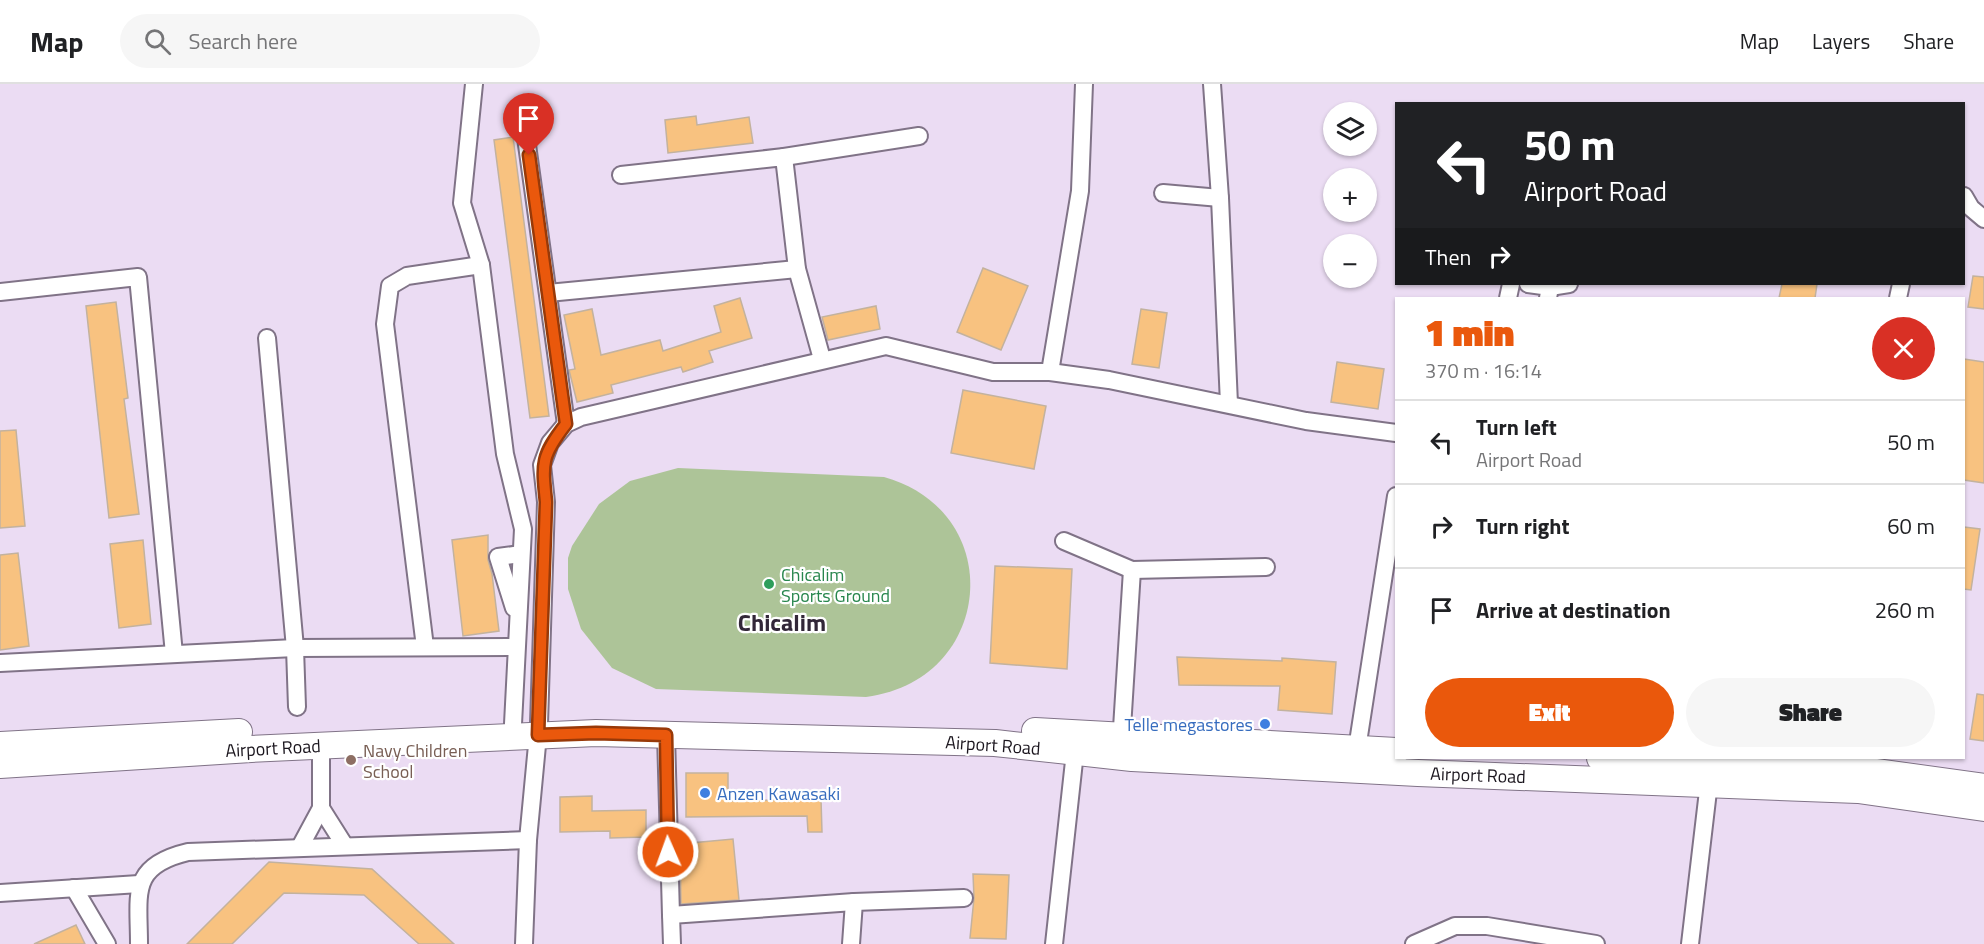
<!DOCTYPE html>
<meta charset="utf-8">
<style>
body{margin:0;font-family:"Titillium Web",sans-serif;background:#f6f6f6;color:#202124;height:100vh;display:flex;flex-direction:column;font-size:22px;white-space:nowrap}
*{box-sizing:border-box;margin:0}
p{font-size:20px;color:#757577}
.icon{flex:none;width:33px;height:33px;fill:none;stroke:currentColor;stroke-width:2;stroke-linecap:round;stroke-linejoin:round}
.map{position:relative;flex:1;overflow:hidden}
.side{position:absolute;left:1395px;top:213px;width:570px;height:462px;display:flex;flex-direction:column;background:#fff;border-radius:0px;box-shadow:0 2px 4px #0004}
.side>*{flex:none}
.banner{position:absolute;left:1395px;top:18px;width:570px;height:183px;border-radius:0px;box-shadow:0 2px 4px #0004;background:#202124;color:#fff;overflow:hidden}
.tools{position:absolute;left:1323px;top:18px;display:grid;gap:12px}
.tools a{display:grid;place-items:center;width:54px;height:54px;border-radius:50%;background:#fff;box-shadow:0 2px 4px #0004;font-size:30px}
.pin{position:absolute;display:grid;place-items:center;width:51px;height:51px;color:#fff;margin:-62px -26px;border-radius:50% 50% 50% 0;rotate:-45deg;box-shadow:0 0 6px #0007}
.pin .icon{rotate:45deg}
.me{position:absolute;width:66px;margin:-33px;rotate:358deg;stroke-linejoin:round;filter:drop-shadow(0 0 4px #0008)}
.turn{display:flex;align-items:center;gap:21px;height:126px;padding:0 30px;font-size:27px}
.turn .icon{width:78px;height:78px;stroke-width:2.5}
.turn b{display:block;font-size:42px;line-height:51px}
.then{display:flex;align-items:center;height:57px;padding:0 30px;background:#0003;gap:12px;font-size:22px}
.round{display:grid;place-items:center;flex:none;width:63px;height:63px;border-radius:32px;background:#f6f6f6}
.headline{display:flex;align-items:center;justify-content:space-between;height:102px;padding:0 30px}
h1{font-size:36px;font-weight:800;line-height:45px;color:#ea580c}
.action{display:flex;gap:12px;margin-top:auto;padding:12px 30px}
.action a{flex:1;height:69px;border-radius:36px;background:#ea580c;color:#fff;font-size:24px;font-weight:800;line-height:69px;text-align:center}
.action a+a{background:#f6f6f6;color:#202124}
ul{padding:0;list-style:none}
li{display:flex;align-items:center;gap:18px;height:84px;padding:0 30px;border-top:2px solid #e0e0e0}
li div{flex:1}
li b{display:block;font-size:22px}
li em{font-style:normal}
header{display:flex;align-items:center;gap:36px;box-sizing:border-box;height:84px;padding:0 30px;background:#fff;border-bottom:2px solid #e0e0e0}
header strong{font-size:28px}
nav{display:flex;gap:33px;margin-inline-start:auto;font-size:21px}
.search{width:420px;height:54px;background:#f6f6f6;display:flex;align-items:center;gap:15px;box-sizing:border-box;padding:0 21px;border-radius:33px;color:#757577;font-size:22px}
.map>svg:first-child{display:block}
.green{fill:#adc498}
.building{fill:#f8c280;stroke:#c3b29e;stroke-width:1.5}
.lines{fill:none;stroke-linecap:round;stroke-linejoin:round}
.minor-casing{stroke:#807387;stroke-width:20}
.highway-casing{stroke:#807387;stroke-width:28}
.minor{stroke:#fff;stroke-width:16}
.highway{stroke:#fff;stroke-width:26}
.route-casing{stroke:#983908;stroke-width:15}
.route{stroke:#ea580c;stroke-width:10}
.leisure-dot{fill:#2e9e5b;stroke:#fff;stroke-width:2}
.shop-dot{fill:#3f7fe0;stroke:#fff;stroke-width:2}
.education-dot{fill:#8d6e63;stroke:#fff;stroke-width:2}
.labels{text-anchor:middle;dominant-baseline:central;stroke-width:4.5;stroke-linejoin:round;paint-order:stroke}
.leisure-label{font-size:18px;fill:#27864d;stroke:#fff;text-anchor:start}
.shop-label{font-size:18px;fill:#366cbe;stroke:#fff;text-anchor:end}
.street-label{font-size:18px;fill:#1a151d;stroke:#fff}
.education-label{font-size:18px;fill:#785e54;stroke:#fff;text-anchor:start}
.district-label{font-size:24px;font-weight:bold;fill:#322738;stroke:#fff}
</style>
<header>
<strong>Map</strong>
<div class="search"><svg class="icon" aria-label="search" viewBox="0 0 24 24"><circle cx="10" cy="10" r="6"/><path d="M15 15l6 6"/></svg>Search here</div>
<nav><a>Map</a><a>Layers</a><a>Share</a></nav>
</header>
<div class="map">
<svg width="1984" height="860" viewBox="0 0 1984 860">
<rect width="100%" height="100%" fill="#ebdcf3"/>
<path class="green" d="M678,384L884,393C1009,428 994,597 866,613L656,605L612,584L581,545L568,505V474L572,462L599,420L630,397Z"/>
<g class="building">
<polygon points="696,32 697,41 749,33 753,59 668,69 665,36"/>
<polygon points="513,53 549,332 530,334 494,56"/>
<polygon points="983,184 1028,202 1001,266 957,248"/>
<polygon points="1973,192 1984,193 1984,225 1968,223"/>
<polygon points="1782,200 1817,200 1815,214 1779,214"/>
<polygon points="740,214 752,254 709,267 713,278 683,288 681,283 611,301 613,309 577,318 569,286 575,285 564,231 592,225 601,271 660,256 663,267 721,248 714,222"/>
<polygon points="116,218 128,314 124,315 139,430 109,434 86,222"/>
<polygon points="876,222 880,245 828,256 822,233"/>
<polygon points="1141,225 1167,229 1159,284 1132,280"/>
<polygon points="1964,275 1984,278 1984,399 1964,396"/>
<polygon points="1337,278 1384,285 1378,325 1331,318"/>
<polygon points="963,306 1046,322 1034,385 951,369"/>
<polygon points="16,346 25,442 0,444 0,347"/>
<polygon points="1964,443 1980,445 1971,506 1964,505"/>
<polygon points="488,451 488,476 492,490 499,547 463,552 452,456"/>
<polygon points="143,456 151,540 119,544 110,460"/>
<polygon points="18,469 29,562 0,566 0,471"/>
<polygon points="995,482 1072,485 1067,585 990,579"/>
<polygon points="1177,573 1282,577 1282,574 1336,578 1332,630 1278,626 1280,602 1179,601"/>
<polygon points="1977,610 1984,611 1984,657 1970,655"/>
<polygon points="686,689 728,689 728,717 821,715 822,748 808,748 807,732 686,733"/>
<polygon points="592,712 592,727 646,726 646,753 610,754 610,747 560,748 560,713"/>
<polygon points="733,755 739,816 681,820 680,760"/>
<polygon points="269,778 372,785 454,860 419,860 364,811 284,809 232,860 187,860"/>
<polygon points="973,790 1009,791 1006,855 970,854 974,814"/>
<polygon points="76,841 85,860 34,860"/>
</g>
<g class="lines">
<defs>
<g id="minor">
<polyline points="474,0 462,119 481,181 505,370 523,445 513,640"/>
<polyline points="1212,0 1220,114 1229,320"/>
<polyline points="522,25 566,340"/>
<polyline points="784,73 919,52"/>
<polyline points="621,91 784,73 797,185 822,275"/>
<polyline points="1163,109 1220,114"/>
<polyline points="1964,112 1971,124 1984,135"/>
<polyline points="1528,200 1550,203 1548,214"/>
<polyline points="1550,203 1569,200"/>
<polyline points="0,208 138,193 174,570"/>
<polyline points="548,209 797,185"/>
<polyline points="1508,214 1511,200"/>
<polyline points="1898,214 1901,200"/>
<polyline points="267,254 295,564 297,623"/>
<polyline points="1050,288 1080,107 1084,0"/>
<polyline points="1064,457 1132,486 1266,483"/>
<polyline points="514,524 498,473 521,470"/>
<polyline points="425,563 385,240 390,202 407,192 481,181"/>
<polyline points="0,579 295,564 516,563"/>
<polyline points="666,651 671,831"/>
<polyline points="1121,660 1132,486"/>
<polyline points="1357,665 1396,412"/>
<polyline points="321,724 345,762"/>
<polyline points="300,763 321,724 321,662"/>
<polyline points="74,804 107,860"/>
<polyline points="0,809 139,800"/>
<path d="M139,860C139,810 129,782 188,768L528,756"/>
<polyline points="524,860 528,756 539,640 546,418 542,381 550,359 566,340 581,333 886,262 993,288 1050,288 1109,296 1306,337 1396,349"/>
<polyline points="672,860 671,831 854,818"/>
<polyline points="851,860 854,818 964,814"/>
<polyline points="1054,860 1075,668"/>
<polyline points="1414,860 1455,842 1487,842 1596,860"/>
<polyline points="1690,860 1710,690"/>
</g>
<g id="highway">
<polyline points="1035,647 1396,667"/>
<polyline points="0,661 239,648"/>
<polyline points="1600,674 1841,683 1984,703"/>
<polyline points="0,681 251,665 596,649 995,659 1132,674 1418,689 1858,706 1984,724"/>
</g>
</defs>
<use href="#minor" class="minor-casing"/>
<use href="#highway" class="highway-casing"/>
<use href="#minor" class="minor"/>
<use href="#highway" class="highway"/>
</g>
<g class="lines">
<defs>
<path id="route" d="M529,71L566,340C541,372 542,379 546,418L538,651L596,649L666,651L668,768"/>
</defs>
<use href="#route" class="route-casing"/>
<use href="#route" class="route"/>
</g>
<circle class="leisure-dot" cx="769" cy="500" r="6"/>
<g class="shop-dot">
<circle cx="1265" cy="640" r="6"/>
<circle cx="705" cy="709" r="6"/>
</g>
<circle class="education-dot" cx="351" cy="676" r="6"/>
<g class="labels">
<g class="leisure-label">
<text x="781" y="490">Chicalim<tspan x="781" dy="21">Sports Ground</tspan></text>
</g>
<g class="shop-label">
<text x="1253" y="640">Telle megastores</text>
<text x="717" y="709" text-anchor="start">Anzen Kawasaki</text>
</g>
<g class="street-label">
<text transform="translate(993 661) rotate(4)">Airport Road</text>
<text transform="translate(273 664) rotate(-3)">Airport Road</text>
<text transform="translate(1478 691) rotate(2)">Airport Road</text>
</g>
<g class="education-label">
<text x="363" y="666">Navy Children<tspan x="363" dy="21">School</tspan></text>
</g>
<g class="district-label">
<text x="782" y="538">Chicalim</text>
</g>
</g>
</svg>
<div class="tools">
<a><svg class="icon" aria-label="layers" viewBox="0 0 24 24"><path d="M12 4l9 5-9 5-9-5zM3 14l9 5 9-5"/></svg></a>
<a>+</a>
<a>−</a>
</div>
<div class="pin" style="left:529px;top:71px;background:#d93025"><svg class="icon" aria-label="arrive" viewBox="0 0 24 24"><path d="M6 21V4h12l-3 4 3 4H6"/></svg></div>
<svg class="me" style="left:668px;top:768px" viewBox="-20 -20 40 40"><circle r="17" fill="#ea580c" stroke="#fff" stroke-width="3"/><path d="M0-11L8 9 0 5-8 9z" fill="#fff"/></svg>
<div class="banner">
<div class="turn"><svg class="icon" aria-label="left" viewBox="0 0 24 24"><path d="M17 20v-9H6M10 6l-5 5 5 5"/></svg><div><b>50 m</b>Airport Road</div></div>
<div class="then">Then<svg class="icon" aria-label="right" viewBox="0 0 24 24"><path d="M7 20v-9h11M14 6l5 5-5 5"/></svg></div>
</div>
<section class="side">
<div class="headline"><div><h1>1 min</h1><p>370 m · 16:14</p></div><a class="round" style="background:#d93025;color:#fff"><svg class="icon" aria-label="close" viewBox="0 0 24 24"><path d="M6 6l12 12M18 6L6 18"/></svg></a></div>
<ul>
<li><svg class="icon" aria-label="left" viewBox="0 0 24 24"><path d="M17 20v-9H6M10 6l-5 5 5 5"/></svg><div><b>Turn left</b><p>Airport Road</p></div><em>50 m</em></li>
<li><svg class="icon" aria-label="right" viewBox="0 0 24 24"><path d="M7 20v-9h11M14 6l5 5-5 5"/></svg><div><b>Turn right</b></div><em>60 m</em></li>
<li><svg class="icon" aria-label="arrive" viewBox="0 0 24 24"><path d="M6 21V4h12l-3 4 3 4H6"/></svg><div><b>Arrive at destination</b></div><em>260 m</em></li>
</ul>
<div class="action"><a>Exit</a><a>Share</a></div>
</section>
</div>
